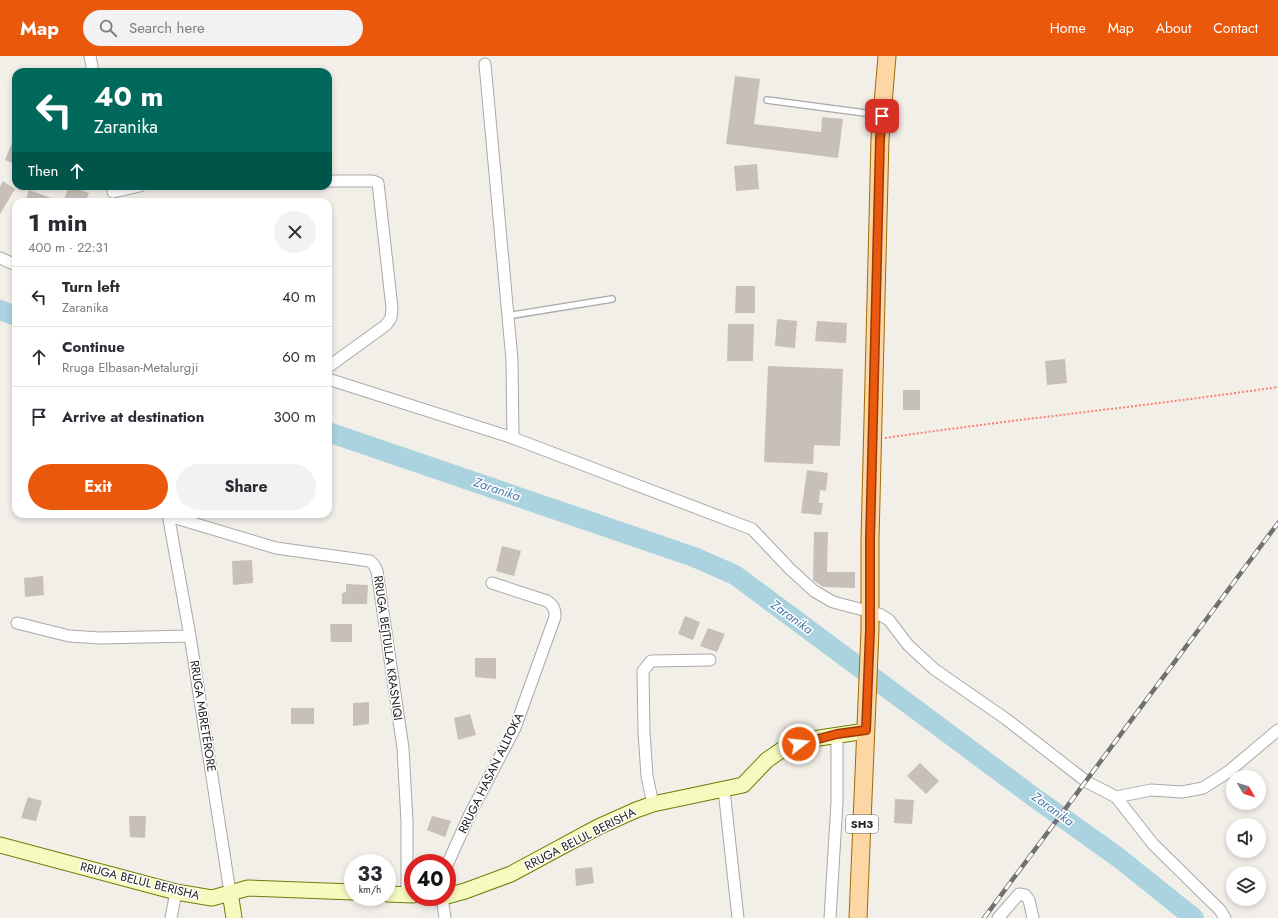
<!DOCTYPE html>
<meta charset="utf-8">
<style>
body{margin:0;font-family:Jost,sans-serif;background:#f2f2f3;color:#2b2b33;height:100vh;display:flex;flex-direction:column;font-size:15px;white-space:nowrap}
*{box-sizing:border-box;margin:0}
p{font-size:13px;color:#7c7c81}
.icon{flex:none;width:22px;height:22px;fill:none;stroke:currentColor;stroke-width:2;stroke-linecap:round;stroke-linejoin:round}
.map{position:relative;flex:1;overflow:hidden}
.details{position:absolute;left:12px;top:142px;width:320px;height:320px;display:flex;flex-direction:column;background:#fff;border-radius:12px;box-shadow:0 2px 6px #0003}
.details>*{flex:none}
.hud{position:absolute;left:12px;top:12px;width:320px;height:122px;border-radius:12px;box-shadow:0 2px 6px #0003;background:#00695c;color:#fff;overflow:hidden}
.needle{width:26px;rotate:128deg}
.buttons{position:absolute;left:1226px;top:714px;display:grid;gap:8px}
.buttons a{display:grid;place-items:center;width:40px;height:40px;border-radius:50%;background:#fff;box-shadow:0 2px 6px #0003;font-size:20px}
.speed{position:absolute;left:344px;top:798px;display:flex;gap:8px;font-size:20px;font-weight:700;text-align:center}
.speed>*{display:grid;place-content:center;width:52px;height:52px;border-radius:50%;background:#fff;box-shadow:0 2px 6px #0003;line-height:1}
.speed small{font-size:10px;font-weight:400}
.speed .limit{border:6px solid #d22;background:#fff;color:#111}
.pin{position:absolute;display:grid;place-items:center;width:34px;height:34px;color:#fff;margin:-17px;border-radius:8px;box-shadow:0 2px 6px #0006}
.me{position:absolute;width:44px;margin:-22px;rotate:74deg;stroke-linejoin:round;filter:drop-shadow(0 0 3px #0008)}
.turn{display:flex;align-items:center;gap:14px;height:84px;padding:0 16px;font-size:18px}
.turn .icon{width:52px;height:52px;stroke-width:2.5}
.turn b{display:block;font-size:28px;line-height:34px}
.then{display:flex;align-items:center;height:38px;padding:0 16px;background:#0003;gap:8px;font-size:15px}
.round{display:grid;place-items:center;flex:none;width:42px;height:42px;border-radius:21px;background:#f2f2f3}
.headline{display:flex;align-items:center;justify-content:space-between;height:68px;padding:0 16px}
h1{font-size:24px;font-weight:700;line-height:30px}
.primary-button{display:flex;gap:8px;margin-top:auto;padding:8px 16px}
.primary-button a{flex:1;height:46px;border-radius:24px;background:#ea580c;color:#fff;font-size:16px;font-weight:700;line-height:46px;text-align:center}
.primary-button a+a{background:#f2f2f3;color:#2b2b33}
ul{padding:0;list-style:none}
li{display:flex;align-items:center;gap:12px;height:60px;padding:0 16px;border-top:1px solid #e1e1e2}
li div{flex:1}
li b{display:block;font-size:15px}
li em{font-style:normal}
header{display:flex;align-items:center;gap:24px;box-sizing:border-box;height:56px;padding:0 20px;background:#ea580c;color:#fff}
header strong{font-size:19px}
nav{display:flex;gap:22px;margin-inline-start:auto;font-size:14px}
.search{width:280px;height:36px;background:#f2f2f3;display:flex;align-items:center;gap:10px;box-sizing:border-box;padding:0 14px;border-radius:22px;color:#7c7c81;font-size:15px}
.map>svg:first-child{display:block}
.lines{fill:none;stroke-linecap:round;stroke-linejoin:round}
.river{stroke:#aad3df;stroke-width:20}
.building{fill:#c7bfb8}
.lane-casing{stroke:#a9a9a9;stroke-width:8}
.street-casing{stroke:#a9a9a9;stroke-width:13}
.secondary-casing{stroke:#707d05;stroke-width:17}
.primary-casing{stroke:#a06b00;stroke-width:19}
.path{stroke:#fa8072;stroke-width:2;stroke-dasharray:2 2;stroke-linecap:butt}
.lane{stroke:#fff;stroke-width:5.5}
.street{stroke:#fff;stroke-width:11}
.secondary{stroke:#f7fabf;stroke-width:15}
.primary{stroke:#fcd6a4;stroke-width:17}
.rail-casing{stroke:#707070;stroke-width:4.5}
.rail{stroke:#fff;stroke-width:3;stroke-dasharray:9;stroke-linecap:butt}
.route-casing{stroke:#983908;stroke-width:10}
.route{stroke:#ea580c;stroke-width:7}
.labels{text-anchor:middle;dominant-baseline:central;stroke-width:3;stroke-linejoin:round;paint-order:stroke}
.shield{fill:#fff;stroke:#646464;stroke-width:1}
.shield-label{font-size:11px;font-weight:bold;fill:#222}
.street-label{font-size:12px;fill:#222;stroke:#fff}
.water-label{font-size:13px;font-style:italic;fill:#4a7aab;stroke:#fff}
</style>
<header>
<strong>Map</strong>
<div class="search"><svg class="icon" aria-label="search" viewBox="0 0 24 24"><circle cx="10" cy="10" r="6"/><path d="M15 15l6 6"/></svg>Search here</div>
<nav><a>Home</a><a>Map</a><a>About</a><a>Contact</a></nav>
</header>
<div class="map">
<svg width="1278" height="862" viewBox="0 0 1278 862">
<rect width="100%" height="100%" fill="#f2efe9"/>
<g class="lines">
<g class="river">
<polyline points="0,254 16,260"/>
<polyline points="328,376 694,501 735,519 1035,742 1119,802 1194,862"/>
</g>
</g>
<g class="building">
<polygon points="735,20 760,23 754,68 821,76 822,61 843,63 838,102 726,88"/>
<polygon points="13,84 16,86 15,108 5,104"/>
<polygon points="757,108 759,133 736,135 734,110"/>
<polygon points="3,125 15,133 0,158 0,131"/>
<polygon points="69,130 89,137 85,146 63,146"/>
<polygon points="29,134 51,142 49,146 25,146"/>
<polygon points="736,230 755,230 755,257 735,257"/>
<polygon points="777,263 797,265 795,292 775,290"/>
<polygon points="817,265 847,267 846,287 815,285"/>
<polygon points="728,268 754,268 753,305 727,305"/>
<polygon points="1065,303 1067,327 1047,329 1045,305"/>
<polygon points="768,310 843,313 840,390 814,389 813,408 764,406"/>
<rect x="903" y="334" width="17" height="20"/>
<polygon points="807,414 828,417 826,435 820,434 819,447 823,447 821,459 801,457"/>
<polygon points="81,458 99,458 99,459 81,462"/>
<polygon points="814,476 828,476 827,516 855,516 855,532 823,531 813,524"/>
<polygon points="502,490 521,495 514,520 496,515"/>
<polygon points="252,504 253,527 233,529 232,505"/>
<polygon points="43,520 44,539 25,541 24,522"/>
<polygon points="346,528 368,529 367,548 342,548 342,537 346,536"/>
<polygon points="685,560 700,566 693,584 678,578"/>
<polygon points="330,568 352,568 352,586 331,586"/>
<polygon points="708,572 725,578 717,596 700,590"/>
<polygon points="475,602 496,602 496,623 475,621"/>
<polygon points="369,646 369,668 353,670 353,647"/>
<rect x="291" y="652" width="23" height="16"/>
<polygon points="470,658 476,679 458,684 454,662"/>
<polygon points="920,707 939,725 926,738 907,720"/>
<polygon points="28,741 42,745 36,765 21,762"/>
<polygon points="895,743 914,744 912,768 894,767"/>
<polygon points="129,760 146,760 145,782 130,781"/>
<polygon points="432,760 451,765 445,781 427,774"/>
<polygon points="592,811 594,827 576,830 575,813"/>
</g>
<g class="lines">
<defs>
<g id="lane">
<polyline points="767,44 880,59"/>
<polyline points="507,260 612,243"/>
</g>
<g id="street">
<polyline points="90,0 93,16"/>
<polyline points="485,8 512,304 513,382"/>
<polyline points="328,125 373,125 378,127 392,252 391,262 386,269 328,311"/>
<polyline points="113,136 140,130"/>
<polyline points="0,202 16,209"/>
<polyline points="328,323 513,382 752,473 790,513 814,535 833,546 879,558 889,564 908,589 934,613 1006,663 1087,726 1116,741 1153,788 1220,854 1225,862"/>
<polyline points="168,458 190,580 230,836"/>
<polyline points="169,460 276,492 370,505 374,509 377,515 403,692 407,766 407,839"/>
<polyline points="17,567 69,580 100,582 190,580"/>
<polyline points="724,734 738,862"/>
<polyline points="1116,741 1151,734 1182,736 1203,732 1228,716 1278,674"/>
<polyline points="653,748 647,720 644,676 643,615 651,605 710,604"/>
<path d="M447,809L470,758L515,672L555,561C555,553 554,550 547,545L492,527"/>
<polyline points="442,841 445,862"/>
<polyline points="171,862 176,836"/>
<polyline points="830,862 837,746 837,678"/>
<polyline points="998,862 1019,838 1025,839 1029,844 1033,862"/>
</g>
<g id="secondary">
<polyline points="0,789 176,836 212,842 248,832 353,836"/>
<polyline points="230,836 234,862"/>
<polyline points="387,838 413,839"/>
<polyline points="447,840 465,835 511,818 598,771 636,754 653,748 743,729 767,704 783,693 819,682 866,675"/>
</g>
<polyline id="primary" points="858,862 870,574 870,484 880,83 887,0"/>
</defs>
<use href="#lane" class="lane-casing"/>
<use href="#street" class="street-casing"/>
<use href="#secondary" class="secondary-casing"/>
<use href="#primary" class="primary-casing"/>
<path class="path" d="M885,382C1016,363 1147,350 1278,331"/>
<use href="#lane" class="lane"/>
<use href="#street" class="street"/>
<use href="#secondary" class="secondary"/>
<use href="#primary" class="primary"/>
<defs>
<polyline id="rail" points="984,862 1278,467"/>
</defs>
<use href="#rail" class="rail-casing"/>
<use href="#rail" class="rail"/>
</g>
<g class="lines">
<defs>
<polyline id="route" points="799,688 837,678 866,674 870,574 870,484 880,83 882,60"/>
</defs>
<use href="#route" class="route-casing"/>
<use href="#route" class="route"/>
</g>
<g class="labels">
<rect class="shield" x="846" y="759" width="32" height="18" rx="3"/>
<g class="shield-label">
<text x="862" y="768">SH3</text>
</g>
<g class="street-label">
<text transform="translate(388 592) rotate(82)">RRUGA BEJTULLA KRASNIQI</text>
<text transform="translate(203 660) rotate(81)">RRUGA MBRETËRORE</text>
<text transform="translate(491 717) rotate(-64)">RRUGA HASAN ALLTOKA</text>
<text transform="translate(580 783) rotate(-27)">RRUGA BELUL BERISHA</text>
<text transform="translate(140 825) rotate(14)">RRUGA BELUL BERISHA</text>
</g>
<g class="water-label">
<text transform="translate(497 433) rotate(19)">Zaranika</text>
<text transform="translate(792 561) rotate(36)">Zaranika</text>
<text transform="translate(1053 753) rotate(36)">Zaranika</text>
</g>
</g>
</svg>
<div class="buttons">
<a><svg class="needle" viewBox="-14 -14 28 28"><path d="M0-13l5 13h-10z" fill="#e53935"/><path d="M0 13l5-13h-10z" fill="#7c7c81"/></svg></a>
<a><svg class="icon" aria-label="sound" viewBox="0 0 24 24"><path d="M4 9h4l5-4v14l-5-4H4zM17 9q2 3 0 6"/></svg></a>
<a><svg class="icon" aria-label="layers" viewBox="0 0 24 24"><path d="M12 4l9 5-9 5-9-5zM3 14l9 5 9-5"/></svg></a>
</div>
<div class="speed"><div>33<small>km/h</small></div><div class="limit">40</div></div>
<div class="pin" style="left:882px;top:60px;background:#d93025"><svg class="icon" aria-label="arrive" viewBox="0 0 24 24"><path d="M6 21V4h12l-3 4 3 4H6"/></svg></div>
<svg class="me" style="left:799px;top:688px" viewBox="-20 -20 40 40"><circle r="17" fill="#ea580c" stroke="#fff" stroke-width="3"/><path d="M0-11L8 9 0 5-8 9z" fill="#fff"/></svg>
<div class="hud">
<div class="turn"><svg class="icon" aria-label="left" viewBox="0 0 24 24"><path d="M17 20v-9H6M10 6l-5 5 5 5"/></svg><div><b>40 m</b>Zaranika</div></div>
<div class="then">Then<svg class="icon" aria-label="ahead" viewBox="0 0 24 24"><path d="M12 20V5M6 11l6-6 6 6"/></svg></div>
</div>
<section class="details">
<div class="headline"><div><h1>1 min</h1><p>400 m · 22:31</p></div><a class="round"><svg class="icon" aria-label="close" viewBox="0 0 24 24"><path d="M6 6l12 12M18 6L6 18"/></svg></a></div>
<ul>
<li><svg class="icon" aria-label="left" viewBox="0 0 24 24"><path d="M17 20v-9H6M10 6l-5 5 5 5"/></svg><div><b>Turn left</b><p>Zaranika</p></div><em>40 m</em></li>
<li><svg class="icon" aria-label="ahead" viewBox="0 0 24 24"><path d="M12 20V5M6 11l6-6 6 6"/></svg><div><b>Continue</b><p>Rruga Elbasan-Metalurgji</p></div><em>60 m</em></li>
<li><svg class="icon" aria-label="arrive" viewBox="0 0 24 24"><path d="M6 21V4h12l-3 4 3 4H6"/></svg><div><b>Arrive at destination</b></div><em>300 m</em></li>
</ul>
<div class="primary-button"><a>Exit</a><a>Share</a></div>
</section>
</div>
